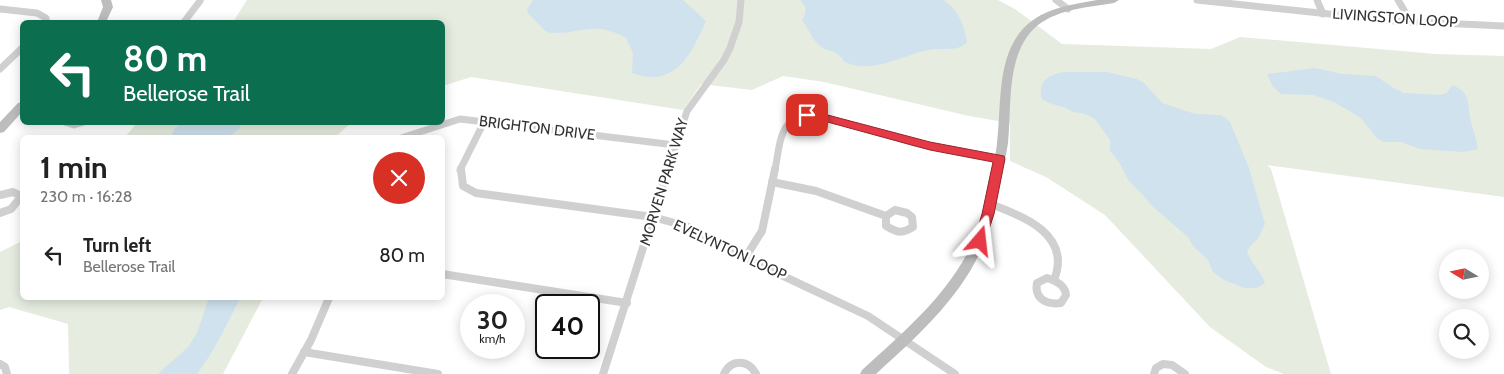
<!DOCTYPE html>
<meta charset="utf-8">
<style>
body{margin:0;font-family:Cabin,sans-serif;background:#f2f2f2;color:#222;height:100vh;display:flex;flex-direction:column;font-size:19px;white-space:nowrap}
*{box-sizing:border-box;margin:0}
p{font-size:16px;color:#767676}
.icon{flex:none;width:28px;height:28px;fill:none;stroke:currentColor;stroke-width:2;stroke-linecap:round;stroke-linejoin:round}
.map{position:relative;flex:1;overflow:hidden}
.details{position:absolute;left:20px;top:135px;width:425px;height:165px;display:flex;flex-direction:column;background:#fff;border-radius:8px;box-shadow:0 2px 12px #0003}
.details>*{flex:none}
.guide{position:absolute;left:20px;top:20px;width:425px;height:105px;border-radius:8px;box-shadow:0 2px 12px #0003;background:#0b6e4f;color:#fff;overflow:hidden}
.needle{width:32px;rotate:280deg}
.buttons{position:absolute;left:1439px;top:249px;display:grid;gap:10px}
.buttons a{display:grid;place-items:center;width:50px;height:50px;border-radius:50%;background:#fff;box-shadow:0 2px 12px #0003;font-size:25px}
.speed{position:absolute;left:460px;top:294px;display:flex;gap:10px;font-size:25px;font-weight:700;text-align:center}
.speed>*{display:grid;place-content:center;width:65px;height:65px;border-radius:50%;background:#fff;box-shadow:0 2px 12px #0003;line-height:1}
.speed small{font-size:12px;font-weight:400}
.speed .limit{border:2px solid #111;border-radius:8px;background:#fff;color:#111}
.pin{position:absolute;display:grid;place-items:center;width:42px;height:42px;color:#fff;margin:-21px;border-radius:10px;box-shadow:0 2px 8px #0006}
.me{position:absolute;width:55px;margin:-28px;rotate:17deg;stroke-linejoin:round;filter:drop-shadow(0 0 4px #0008)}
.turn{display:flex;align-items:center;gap:18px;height:105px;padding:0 20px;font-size:22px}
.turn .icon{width:65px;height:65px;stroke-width:2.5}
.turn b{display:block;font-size:35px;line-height:42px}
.round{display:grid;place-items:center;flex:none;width:52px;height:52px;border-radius:26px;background:#f2f2f2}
.overview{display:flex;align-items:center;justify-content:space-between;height:85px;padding:0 20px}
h1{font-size:30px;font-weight:800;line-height:38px}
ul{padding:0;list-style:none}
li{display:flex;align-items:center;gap:15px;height:70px;padding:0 20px}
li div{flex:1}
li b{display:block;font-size:19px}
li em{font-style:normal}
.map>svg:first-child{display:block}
.green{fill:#e6ecdf}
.water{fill:#cfe2ee}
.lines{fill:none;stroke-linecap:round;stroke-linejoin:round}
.street-far1{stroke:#d0d0d0;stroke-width:7}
.street{stroke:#d0d0d0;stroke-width:8}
.secondary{fill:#bdbdbd;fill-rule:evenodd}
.route{fill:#e63946;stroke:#96252e}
.labels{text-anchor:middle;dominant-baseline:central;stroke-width:5;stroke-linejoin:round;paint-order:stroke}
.street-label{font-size:15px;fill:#333;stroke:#fff}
</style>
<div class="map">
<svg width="1504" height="374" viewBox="0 0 1504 374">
<rect width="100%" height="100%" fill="#fff"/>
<g class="green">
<polygon points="247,0 998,0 1015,9 1062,44 1211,49 1240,37 1436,54 1504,56 1504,197 1267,165 1271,169 1331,374 1284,374 1266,367 1210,327 1105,215 1046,177 1010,161 1010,123 969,116 824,82 783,76 752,90 701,84 683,110 471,77 443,86 442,22 233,22"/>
<polygon points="137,123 351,123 335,137 124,138"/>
<polygon points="22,241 22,298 263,298 223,374 69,374 68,324 9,307 0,310 0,252"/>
</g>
<g class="water">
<path d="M533,0H683L706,21C691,54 676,89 632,73L633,53L626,38C595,20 581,34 551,33L545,31L528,13L527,10Z"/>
<path d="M800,0H943C959,9 964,26 967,42C958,53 941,47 928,50C903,55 873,74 847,63C842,61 841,55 836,53C831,50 823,50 819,45C811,38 809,29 802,20C807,12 807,7 800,0Z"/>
<path d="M1315,68L1342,74L1376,76L1392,87L1404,93L1440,95L1447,93L1452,85C1472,92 1467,105 1471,122C1473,131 1477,140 1478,149L1463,152L1420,149L1401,142H1384L1377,138L1361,118L1334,102L1313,95L1281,94L1273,87L1267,74Z"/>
<path d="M1063,72H1107L1137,79L1144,83L1162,103L1195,114L1220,115L1224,117L1230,122L1249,168L1265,224L1259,237L1247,250C1250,263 1261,271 1265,283L1257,288H1245L1224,280L1213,272L1208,260L1193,246L1188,237L1152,206L1142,194L1129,181L1119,162L1110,151V140L1094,118L1082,113L1073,112L1066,108L1049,103L1042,99C1037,82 1048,75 1063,72Z"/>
<polygon points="181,123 181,122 241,123 240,128 229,137 170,137 175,128"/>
<path d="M209,298H240C227,324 215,350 197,374H158L188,347L197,333Z"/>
</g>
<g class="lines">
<g class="street-far1">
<polyline points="1056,0 1068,9"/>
<polyline points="1197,0 1396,21 1504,26"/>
<polyline points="1317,0 1323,14"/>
<polyline points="1398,0 1411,22"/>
<polyline points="0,9 37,13 46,18 46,22"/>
<polyline points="184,22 200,1"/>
<polyline points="0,69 22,48"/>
<polyline points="65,122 74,125 84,122"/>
<polyline points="401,138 460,119 675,145"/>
<polyline points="460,170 484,122"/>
<polyline points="668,170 687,111 724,60 730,48 739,22 741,0"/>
<path d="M775,170C781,139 779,112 820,116L914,143L1000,159"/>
</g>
<g class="street">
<polyline points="461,169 463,186 476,193 653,217 689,227 745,258 868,316 955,374"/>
<polyline points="772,182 816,191 886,216"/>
<polyline points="0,195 13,192 19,195 20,198 11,209 0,213"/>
<path d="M990,204C1024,216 1072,235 1054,280"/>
<path d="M895,210L907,213L912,217L913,227C901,234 898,233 886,226V216Z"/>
<polyline points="745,258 762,231 775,169"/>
<polyline points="442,274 627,303"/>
<path d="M1047,278C1056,281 1065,285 1066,295L1061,303C1047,305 1034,299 1037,283Z"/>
<polyline points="304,352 438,374"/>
<polyline points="0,364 5,367 7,374"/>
<polyline points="292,374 311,340 329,298"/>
<polyline points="603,374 668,169"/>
<path d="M724,374C731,359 748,359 756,374"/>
<polyline points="1154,374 1156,368 1163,364 1172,365 1185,374"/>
</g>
<g class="secondary">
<polygon points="101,0 111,0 113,7 106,22 97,22 103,7"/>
<path d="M1097,0H1119L1114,3C1089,7 1059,9 1038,25C1005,52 1012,106 1008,143C1006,157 1002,171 1000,184C996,202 994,219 987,236C966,293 920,334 876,374H860L862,370C904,332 949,294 973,242C981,224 984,204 988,184C991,170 996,157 997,143C1002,103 995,47 1033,20C1051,7 1075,4 1097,0Z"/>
<polygon points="22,102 22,112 4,132 0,133 0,122 18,103"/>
</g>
</g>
<polygon class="route" points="807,111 820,113 930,142 1004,156 1005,159 994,214 984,244 976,244 974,241 982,214 993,162 930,150 820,120 804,118 802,115 804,112"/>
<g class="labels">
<g class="street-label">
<text transform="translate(1395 18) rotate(4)">LIVINGSTON LOOP</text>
<text transform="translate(537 128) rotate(7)">BRIGHTON DRIVE</text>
<text transform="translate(664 182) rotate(-73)">MORVEN PARK WAY</text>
<text transform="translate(730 250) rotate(25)">EVELYNTON LOOP</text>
</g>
</g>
</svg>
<div class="buttons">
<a><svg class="needle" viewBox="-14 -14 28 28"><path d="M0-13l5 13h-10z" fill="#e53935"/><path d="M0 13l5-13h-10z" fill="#767676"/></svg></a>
<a><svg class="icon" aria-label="search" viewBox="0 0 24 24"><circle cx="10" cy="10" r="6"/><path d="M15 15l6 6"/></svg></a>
</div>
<div class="speed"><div>30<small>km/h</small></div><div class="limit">40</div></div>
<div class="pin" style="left:807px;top:115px;background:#d93025"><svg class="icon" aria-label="arrive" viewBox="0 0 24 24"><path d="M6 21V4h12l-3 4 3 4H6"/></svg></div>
<svg class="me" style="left:980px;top:241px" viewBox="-20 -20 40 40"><path d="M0-17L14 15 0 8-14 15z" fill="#e63946" stroke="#fff" stroke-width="4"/></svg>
<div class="guide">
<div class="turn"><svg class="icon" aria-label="left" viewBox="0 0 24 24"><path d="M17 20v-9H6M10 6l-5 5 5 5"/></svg><div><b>80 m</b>Bellerose Trail</div></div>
</div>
<section class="details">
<div class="overview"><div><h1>1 min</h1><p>230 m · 16:28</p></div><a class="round" style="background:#d93025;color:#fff"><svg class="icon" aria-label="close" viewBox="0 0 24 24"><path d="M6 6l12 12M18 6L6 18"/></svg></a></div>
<ul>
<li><svg class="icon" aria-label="left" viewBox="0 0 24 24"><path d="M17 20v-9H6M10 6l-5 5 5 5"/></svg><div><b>Turn left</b><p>Bellerose Trail</p></div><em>80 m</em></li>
</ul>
</section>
</div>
